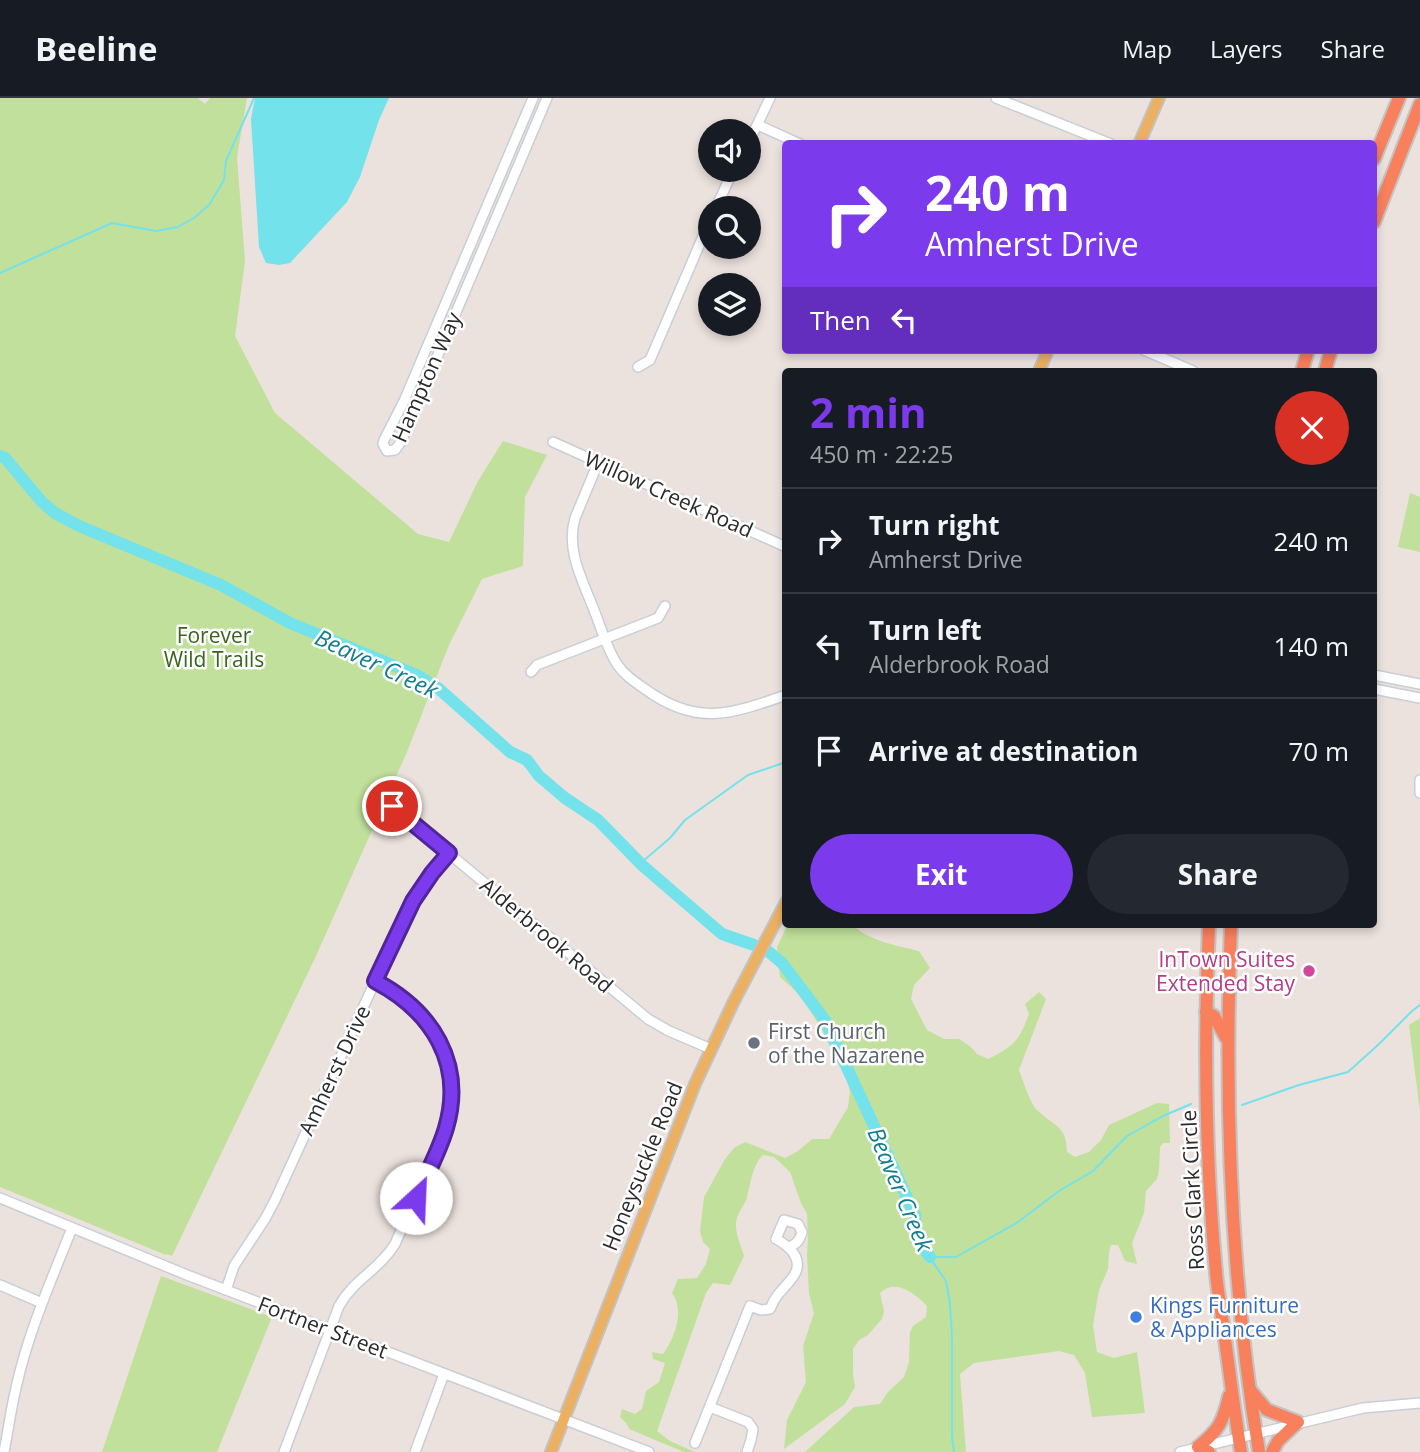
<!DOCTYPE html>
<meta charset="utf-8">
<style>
body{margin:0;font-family:"Open Sans",sans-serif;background:#242831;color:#f1f3f6;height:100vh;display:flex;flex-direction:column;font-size:26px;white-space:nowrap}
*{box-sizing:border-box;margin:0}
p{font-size:23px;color:#9ea1a6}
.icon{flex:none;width:38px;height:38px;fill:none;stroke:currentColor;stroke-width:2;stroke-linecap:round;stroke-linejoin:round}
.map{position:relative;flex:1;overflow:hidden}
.drawer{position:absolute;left:782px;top:270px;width:595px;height:560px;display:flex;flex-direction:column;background:#171b24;border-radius:7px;box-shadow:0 4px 10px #0003}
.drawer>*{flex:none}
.top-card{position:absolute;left:782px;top:42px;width:595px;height:214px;border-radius:7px;box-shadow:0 4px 10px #0003;background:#7c3aed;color:#fff;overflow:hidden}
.controls{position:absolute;left:698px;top:21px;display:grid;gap:14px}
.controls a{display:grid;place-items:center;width:63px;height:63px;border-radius:50%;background:#171b24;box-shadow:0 4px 10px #0003;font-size:35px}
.pin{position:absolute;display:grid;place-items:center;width:60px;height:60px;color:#fff;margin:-30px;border:4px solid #fff;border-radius:50%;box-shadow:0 2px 7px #0007}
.me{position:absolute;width:77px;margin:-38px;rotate:25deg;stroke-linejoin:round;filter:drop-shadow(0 0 5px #0008)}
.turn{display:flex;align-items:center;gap:24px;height:147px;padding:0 28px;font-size:32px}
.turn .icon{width:91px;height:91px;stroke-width:2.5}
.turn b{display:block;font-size:49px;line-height:60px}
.then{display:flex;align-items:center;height:66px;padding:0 28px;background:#0003;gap:14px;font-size:26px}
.round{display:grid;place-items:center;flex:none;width:74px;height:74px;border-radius:37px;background:#242831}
.head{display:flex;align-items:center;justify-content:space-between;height:119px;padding:0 28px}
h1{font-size:42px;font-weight:700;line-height:52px;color:#7c3aed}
.cta{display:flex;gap:14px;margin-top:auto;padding:14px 28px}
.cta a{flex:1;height:80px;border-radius:42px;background:#7c3aed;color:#fff;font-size:28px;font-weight:700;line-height:80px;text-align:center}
.cta a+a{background:#242831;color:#f1f3f6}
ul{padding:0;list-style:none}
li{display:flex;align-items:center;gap:21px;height:105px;padding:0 28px;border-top:2px solid #363941}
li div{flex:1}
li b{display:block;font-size:26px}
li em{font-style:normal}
header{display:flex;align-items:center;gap:42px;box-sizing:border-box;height:98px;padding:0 35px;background:#171b24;border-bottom:2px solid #363941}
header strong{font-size:33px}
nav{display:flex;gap:38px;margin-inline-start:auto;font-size:24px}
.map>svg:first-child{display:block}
.green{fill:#c1e09b}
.water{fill:#74e2ea}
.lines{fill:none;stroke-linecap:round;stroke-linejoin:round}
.stream{stroke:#74e2ea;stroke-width:2}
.river{stroke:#74e2ea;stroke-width:12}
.minor-casing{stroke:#c8ced8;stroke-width:12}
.major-casing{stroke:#c3c3c3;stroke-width:14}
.highway-casing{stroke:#c3c3c3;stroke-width:16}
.minor{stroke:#fff;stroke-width:9}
.major{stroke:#ebb062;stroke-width:10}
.highway{stroke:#f8805c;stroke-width:12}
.route-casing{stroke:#51269a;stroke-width:18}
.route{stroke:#7c3aed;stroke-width:12}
.hotel-dot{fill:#d1479c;stroke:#fff;stroke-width:2.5}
.worship-dot{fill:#6b7280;stroke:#fff;stroke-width:2.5}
.shop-dot{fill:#3f7fe0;stroke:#fff;stroke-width:2.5}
.labels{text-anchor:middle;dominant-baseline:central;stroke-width:5;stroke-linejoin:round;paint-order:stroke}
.street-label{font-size:21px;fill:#2a2a2a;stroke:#fff}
.park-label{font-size:21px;fill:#3a651d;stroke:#fff}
.hotel-label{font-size:21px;fill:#b23c85;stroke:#fff;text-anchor:end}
.worship-label{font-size:21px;fill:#5b616d;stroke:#fff;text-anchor:start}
.shop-label{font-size:21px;fill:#366cbe;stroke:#fff;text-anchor:start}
.water-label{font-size:23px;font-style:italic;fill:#127d90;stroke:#fff}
</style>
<header>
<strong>Beeline</strong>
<nav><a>Map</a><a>Layers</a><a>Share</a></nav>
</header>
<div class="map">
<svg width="1420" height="1354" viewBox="0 0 1420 1354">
<rect width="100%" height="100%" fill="#ece2dd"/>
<g class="green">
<polygon points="0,0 198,0 205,6 210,0 247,0 237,59 245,163 235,238 275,315 418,436 449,444 478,383 503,343 547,357 525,399 523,468 482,481 449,547 407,654 316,858 172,1158 167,1156 166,1157 0,1089"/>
<polygon points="1410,395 1420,399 1420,454 1398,449"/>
<path d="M788,826H851C869,843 895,847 919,853L930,870L914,887L911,901L927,932L944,941H959L971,949L977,956L988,961C1014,948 1019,943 1029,916L1025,906L1039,894L1046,901L1019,972C1023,983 1030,1005 1037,1012C1053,1028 1067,1027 1067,1054L1075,1059L1089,1054L1101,1042L1109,1027L1157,1005L1169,1006L1170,1045H1163L1160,1049L1159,1073L1157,1081L1146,1093L1144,1115L1132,1145L1137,1166L1125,1163L1118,1147H1111L1109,1154L1108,1171L1099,1192L1093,1227L1097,1254L1114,1260L1137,1254L1145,1315L1092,1319L1085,1275L1074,1257L1059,1253L974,1265L960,1276L966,1354H805L854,1309L880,1306L888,1294L904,1279L909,1264L910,1234L913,1228L926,1219L927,1208C915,1195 895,1180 880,1195L884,1213L882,1221L868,1237L859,1242L853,1251V1276L855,1289L845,1306L784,1351L787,1322L806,1284L803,1248L814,1215L809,1195L807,1158L808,1139L807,1116L801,1105L790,1074L774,1059L763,1057C752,1068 751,1084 747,1099C745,1108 737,1114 736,1125C735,1135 741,1148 744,1158L730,1187L713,1185L706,1195L657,1333L670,1343L695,1354H684L629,1331L627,1326L620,1319L622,1311L635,1316L642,1311L646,1293L659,1284L665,1265L653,1261L652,1254L663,1256C675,1240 685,1212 672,1195L678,1181L697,1180L706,1166L710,1151L703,1144L700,1133L704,1099L725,1061L734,1050L745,1044L785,1060L798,1053L812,1041H829L848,1009L850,993L847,983L821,930L800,897L780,879L777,849Z"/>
<polygon points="1420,920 1420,1014 1409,927"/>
<polygon points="161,1178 272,1219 217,1354 102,1354"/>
</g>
<polygon class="water" points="255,0 389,0 379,22 360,79 347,104 290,165 279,167 266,165 259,149 251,21"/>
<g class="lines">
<g class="stream">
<polyline points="0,175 112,125 156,133 178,129 194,120 209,107 224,82 226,63 254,0"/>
<polyline points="642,764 670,740 685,722 748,677 786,664"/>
<polyline points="1242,1007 1299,987 1348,974 1379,946 1412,913 1420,907"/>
<polyline points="930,1159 956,1159 1018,1124 1059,1093 1093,1073 1127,1038 1163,1018 1191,1006"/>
<polyline points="930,1160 946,1183 950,1206 952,1242 952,1339 954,1354"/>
</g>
<g class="river">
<polyline points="0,358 5,360 42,404 55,415 79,428 221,487 290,525 417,577 438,590 510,654 527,662 539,678 565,700 598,722 643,768 722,836 754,847"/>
<polyline points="769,854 782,865 825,922 915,1117 918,1143 930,1159"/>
</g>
<defs>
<g id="minor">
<polyline points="533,0 404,303 384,342 383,346 387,353 395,352 401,344 547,0"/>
<polyline points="996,0 1111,46"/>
<polyline points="758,27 800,46"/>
<polyline points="749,44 770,0"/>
<polyline points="716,110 733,72"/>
<polyline points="1144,252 1193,273"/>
<polyline points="638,269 650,262 710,122"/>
<polyline points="553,344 786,449"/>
<path d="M598,365L575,420C566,451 581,479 592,507C600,526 606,549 617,566C624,577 635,584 645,591C697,629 731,616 786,597"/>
<polyline points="531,574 537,567 658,520 665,508"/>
<polyline points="1374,577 1420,586"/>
<polyline points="1374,591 1420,600"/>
<polyline points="1420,682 1420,695"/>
<polyline points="392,708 648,921 669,933 711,951"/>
<polyline points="0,1100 187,1177 649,1354"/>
<polyline points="0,1187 42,1205"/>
<polyline points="226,1192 234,1168 265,1121 275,1102 405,818 422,788 448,755"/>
<polyline points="710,1309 748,1324 753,1331 751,1342 747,1354"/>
<path d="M695,1345L750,1208L761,1212L770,1211C771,1209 774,1202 775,1201C783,1187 806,1175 794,1156C789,1149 784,1145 776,1141L784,1122L798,1126L802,1134C800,1142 797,1146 789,1149"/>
<path d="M4,1354C8,1333 11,1311 16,1290C28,1235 51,1183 72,1130"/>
<path d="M284,1354L339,1208C353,1182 380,1171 395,1146C405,1123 416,1100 426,1078C448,1031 464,989 437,940C423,914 401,897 375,883"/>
<polyline points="415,1354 444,1276"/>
<polyline points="1180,1354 1363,1310 1420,1305"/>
</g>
<g id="major">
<polyline points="1139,46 1159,0"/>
<polyline points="1039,273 1048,252"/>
<polyline points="551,1354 695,986 734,903 786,804"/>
</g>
<g id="highway">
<polyline points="1374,61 1399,0"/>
<polyline points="1374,124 1420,6"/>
<polyline points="1302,273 1308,252"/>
<polyline points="1325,273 1331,252"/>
<path d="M1209,826C1204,942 1205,1058 1216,1174C1217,1191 1221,1209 1223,1227C1229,1269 1234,1312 1241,1354"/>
<path d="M1231,826C1224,1002 1230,1180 1259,1354"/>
<polyline points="1206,914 1214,918 1226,940"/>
<polyline points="1251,1293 1267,1312 1298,1324 1278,1343 1272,1354"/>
<path d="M1209,1354L1198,1349C1219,1332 1223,1324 1229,1298"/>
</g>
</defs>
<use href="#minor" class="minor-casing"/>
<use href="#major" class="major-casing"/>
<use href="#highway" class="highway-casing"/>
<use href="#minor" class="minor"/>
<use href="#major" class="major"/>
<use href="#highway" class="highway"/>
</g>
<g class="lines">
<defs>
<path id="route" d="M392,708L449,755L432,775L413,803L375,883C432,913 465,965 446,1030C439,1054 426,1077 416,1100"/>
</defs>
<use href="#route" class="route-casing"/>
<use href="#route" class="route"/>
</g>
<circle class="hotel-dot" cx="1309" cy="873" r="7"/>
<circle class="worship-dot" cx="754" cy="945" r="7"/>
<circle class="shop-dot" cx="1136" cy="1219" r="7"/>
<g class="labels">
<g class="street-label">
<text transform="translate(426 279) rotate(-66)">Hampton Way</text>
<text transform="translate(669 396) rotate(24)">Willow Creek Road</text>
<text transform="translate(547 837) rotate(40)">Alderbrook Road</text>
<text transform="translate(334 972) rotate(-65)">Amherst Drive</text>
<text transform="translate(642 1068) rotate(-68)">Honeysuckle Road</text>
<text transform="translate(1192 1092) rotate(-93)">Ross Clark Circle</text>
<text transform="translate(323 1229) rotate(21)">Fortner Street</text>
</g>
<g class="park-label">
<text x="214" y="537">Forever<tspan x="214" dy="24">Wild Trails</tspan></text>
</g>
<g class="hotel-label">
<text x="1295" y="861">InTown Suites<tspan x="1295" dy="24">Extended Stay</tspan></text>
</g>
<g class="worship-label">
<text x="768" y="933">First Church<tspan x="768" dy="24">of the Nazarene</tspan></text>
</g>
<g class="shop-label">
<text x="1150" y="1207">Kings Furniture<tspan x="1150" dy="24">&amp; Appliances</tspan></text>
</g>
<g class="water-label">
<text transform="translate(377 565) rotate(25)">Beaver Creek</text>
<text transform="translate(901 1091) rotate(67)">Beaver Creek</text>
</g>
</g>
</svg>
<div class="controls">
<a><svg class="icon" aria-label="sound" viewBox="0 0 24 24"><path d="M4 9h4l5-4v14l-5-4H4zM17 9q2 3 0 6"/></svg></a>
<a><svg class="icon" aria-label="search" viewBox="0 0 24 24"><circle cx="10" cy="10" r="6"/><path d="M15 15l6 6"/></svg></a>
<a><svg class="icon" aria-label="layers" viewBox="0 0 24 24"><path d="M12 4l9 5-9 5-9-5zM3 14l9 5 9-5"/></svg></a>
</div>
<div class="pin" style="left:392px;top:708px;background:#d93025"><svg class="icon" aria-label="arrive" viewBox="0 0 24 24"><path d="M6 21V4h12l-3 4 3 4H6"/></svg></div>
<svg class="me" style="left:416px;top:1100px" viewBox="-20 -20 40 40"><circle r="19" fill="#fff"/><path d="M0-13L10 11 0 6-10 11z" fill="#7c3aed"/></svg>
<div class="top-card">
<div class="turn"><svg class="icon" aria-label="right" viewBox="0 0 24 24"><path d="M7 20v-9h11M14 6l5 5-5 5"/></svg><div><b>240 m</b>Amherst Drive</div></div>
<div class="then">Then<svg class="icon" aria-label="left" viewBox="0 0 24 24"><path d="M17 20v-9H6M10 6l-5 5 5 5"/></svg></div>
</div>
<section class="drawer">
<div class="head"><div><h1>2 min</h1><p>450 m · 22:25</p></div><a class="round" style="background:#d93025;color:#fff"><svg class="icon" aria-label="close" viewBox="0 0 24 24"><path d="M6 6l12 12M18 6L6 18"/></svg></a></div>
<ul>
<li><svg class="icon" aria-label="right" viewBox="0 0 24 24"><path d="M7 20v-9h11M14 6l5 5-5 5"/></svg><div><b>Turn right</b><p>Amherst Drive</p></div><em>240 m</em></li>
<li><svg class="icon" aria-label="left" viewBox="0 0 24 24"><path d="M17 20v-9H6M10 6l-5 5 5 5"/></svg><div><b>Turn left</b><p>Alderbrook Road</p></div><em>140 m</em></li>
<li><svg class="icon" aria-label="arrive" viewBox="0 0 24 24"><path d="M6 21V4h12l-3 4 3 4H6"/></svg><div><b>Arrive at destination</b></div><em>70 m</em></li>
</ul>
<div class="cta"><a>Exit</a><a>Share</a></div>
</section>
</div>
